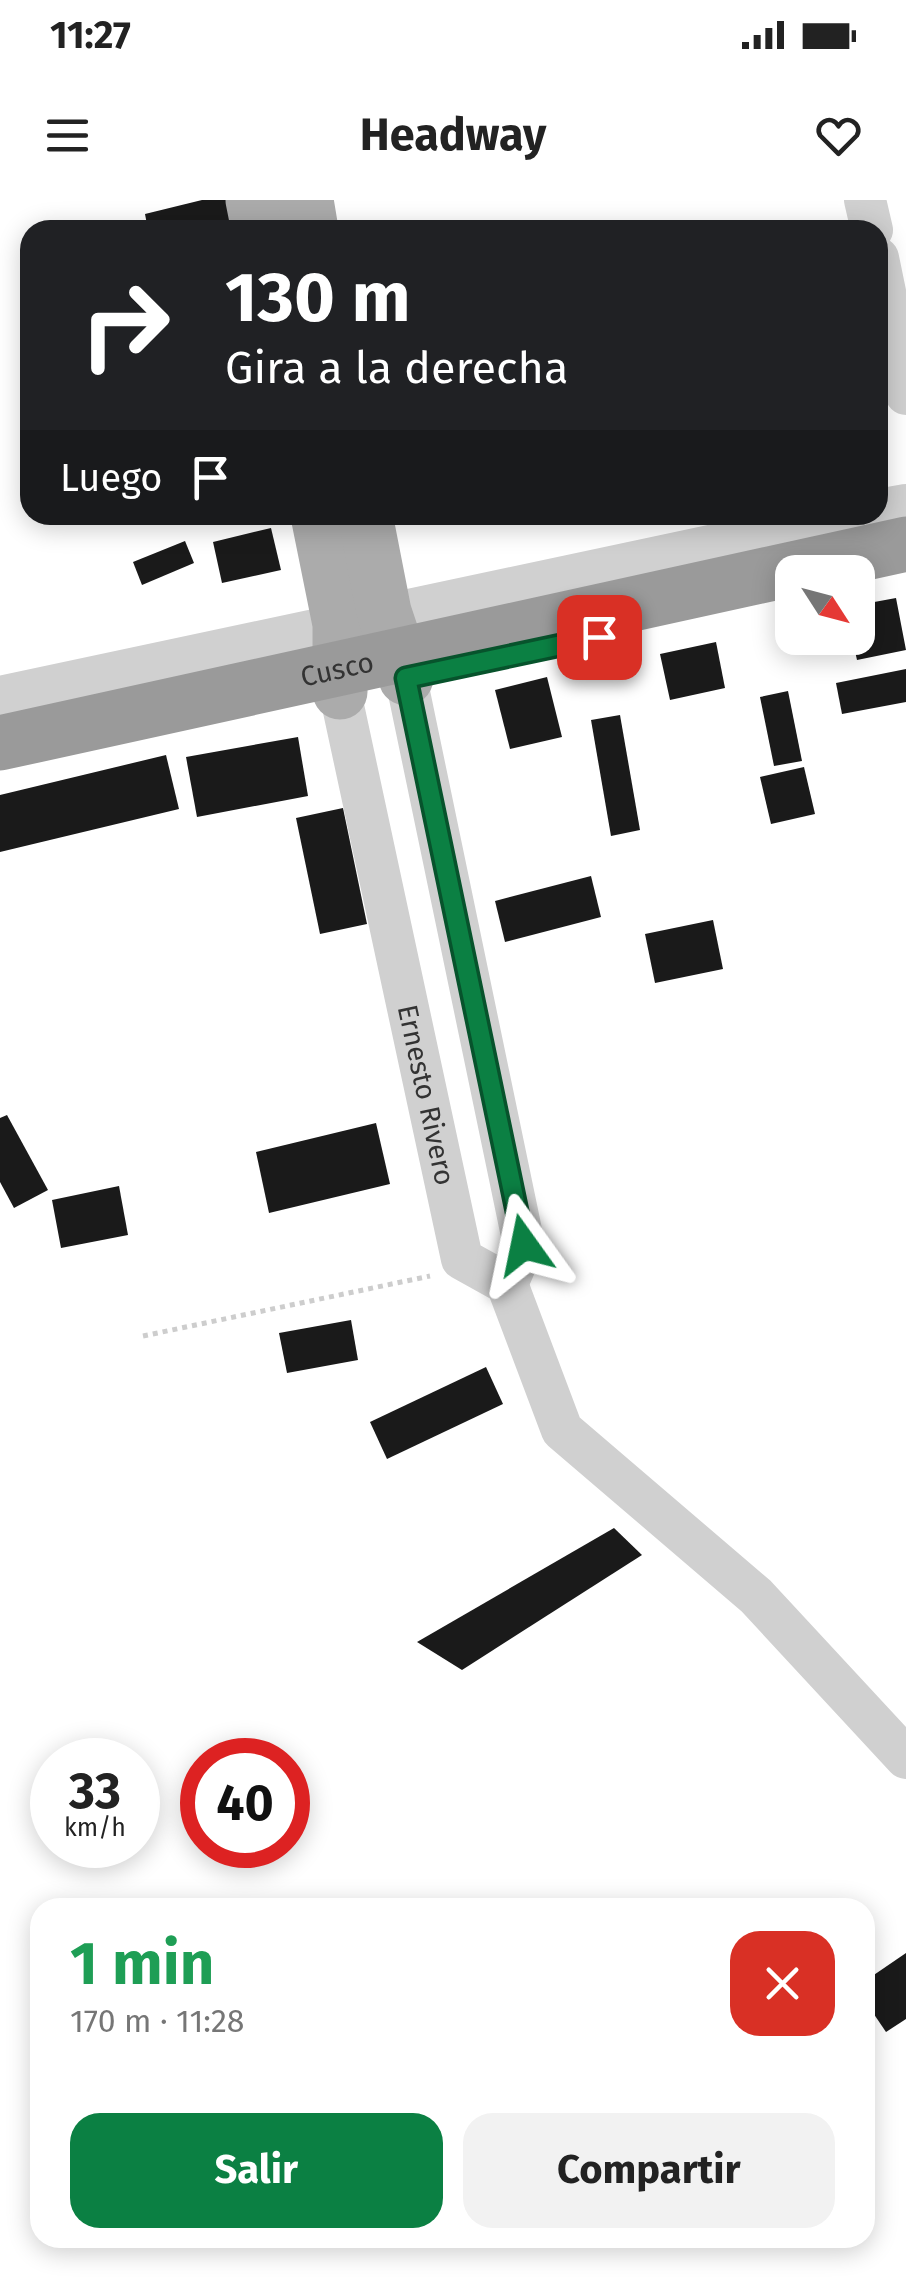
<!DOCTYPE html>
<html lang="es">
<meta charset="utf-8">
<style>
body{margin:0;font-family:"Fira Sans",sans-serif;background:#f2f2f2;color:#222;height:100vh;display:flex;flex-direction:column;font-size:38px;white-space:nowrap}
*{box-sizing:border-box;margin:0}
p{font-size:32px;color:#767676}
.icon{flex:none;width:55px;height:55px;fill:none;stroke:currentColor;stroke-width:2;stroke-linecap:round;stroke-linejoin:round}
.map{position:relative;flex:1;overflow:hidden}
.sheet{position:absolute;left:30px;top:1698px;width:845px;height:350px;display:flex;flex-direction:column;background:#fff;border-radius:30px;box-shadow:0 5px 25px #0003}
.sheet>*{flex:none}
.guide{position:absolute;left:20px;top:20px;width:868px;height:305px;border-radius:30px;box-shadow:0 5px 25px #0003;background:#202124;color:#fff;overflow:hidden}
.needle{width:65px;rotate:126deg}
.buttons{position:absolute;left:775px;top:355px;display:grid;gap:20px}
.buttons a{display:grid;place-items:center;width:100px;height:100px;border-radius:20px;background:#fff;box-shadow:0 5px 25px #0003;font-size:50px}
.speed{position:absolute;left:30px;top:1538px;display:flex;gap:20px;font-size:50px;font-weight:700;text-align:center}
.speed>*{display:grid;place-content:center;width:130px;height:130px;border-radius:50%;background:#fff;box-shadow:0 5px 25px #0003;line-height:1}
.speed small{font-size:25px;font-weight:400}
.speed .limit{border:15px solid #d22;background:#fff;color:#111}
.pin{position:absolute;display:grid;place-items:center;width:85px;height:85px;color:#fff;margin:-42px;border-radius:20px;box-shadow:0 5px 15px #0006}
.me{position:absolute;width:110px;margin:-55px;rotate:348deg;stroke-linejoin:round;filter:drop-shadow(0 0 8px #0008)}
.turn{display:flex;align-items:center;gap:35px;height:210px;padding:0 40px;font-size:45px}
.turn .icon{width:130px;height:130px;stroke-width:2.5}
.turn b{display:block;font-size:70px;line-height:85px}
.then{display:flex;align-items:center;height:95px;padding:0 40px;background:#0003;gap:20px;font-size:38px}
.round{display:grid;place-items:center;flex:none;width:105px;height:105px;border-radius:30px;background:#f2f2f2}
.head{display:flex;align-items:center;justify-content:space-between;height:170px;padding:0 40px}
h1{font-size:60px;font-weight:700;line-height:75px;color:#1e9e55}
.cta{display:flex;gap:20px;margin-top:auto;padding:20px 40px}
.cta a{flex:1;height:115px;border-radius:30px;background:#0b8043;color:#fff;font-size:40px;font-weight:700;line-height:115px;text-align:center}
.cta a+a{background:#f2f2f2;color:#222}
.status{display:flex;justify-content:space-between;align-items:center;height:70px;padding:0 50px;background:#fff;direction:ltr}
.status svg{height:28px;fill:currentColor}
header{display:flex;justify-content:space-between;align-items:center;height:130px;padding:0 40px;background:#fff;font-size:45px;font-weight:700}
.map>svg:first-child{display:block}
.building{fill:#1a1a1a}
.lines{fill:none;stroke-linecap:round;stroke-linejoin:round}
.path{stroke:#cdcdcd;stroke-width:5;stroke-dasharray:5 5;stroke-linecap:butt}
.minor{stroke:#d0d0d0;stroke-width:42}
.major{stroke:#ababab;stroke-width:55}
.highway-bridge{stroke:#9a9a9a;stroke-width:55}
.route-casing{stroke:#07532c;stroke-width:25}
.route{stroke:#0b8043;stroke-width:18}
.labels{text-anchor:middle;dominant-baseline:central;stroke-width:10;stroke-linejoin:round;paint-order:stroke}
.street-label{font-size:28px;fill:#333;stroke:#fff}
</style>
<div class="status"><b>11:27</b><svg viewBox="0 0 49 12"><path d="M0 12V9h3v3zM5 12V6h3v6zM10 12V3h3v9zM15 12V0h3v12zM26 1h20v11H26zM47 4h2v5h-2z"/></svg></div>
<header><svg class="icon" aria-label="menu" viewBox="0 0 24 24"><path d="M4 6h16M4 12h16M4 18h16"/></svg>Headway<svg class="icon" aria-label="heart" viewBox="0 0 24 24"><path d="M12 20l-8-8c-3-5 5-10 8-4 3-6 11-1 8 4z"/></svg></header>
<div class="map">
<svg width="906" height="2078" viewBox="0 0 906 2078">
<rect width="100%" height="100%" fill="#fff"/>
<g class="building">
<polygon points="202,0 238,0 245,30 148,30 145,14"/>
<polygon points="271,328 281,370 222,383 213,342"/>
<polygon points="185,341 194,363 142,385 133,362"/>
<polygon points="896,398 906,450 857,460 852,438 858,438 858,405"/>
<polygon points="716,442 725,488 670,500 660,454"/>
<polygon points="906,469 906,502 842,514 836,483"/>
<polygon points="547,477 562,537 510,549 495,490"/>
<polygon points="788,491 802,561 774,566 760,497"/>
<polygon points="620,515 640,630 611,636 591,520"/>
<polygon points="298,537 308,596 197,617 186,557"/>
<polygon points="166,555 179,609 0,652 0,595"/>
<polygon points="804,567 815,614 771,624 760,577"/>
<polygon points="343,608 367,724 320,734 296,618"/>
<polygon points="591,676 601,717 505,742 495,701"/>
<polygon points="713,720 723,769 655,783 645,734"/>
<polygon points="7,915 48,990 14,1008 0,982 0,918"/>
<polygon points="376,923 390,984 269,1013 256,952"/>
<polygon points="119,986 128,1035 61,1048 52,1000"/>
<polygon points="351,1120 358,1160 287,1173 279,1133"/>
<polygon points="486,1167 503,1204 387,1259 370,1222"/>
<polygon points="614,1328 642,1355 462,1470 417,1442"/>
<polygon points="906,1753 906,1819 886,1832 865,1801 865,1781"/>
</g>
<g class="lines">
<polyline class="path" points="143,1136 430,1076"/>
<g class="minor">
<polyline points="865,0 872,30"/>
<polyline points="878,58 906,194"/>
<polyline points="878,310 906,305"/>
<polyline points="406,478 524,1045 507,1084"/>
<path id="s1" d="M340,492L462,1059L507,1084"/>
<polyline points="0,497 855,315"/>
<polyline points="507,1084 562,1230 756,1396 906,1558"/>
</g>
<g class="major">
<polyline points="253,0 259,30"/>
<polyline points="306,0 311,30"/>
<polyline points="318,315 340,424 340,492"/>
<polyline points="365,315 384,412 406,478"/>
</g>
<path class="highway-bridge" id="s2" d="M0,543L906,344"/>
</g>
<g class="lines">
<defs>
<polyline id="route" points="524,1045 406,478 599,437"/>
</defs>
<use href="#route" class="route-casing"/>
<use href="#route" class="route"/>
</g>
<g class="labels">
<g class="street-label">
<text stroke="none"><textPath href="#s2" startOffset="345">Cusco</textPath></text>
<text stroke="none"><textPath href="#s1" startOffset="412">Ernesto Rivero</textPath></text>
</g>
</g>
</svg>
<div class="buttons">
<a><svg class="needle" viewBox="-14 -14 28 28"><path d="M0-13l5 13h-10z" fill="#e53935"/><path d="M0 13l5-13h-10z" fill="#767676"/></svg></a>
</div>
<div class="speed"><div>33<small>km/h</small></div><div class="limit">40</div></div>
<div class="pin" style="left:599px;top:437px;background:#d93025"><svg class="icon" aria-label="arrive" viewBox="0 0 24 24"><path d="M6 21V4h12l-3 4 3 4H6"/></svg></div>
<svg class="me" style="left:524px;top:1045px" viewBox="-20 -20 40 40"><path d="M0-17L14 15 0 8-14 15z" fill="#0b8043" stroke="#fff" stroke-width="4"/></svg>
<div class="guide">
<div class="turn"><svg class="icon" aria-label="right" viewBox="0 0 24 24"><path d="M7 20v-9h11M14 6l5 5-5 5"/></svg><div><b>130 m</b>Gira a la derecha</div></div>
<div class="then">Luego<svg class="icon" aria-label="arrive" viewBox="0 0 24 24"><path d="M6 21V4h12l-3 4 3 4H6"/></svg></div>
</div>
<section class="sheet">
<div class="head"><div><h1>1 min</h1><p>170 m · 11:28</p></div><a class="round" style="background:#d93025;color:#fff"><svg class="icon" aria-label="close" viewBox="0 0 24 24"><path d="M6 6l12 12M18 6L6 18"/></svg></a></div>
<div class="cta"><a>Salir</a><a>Compartir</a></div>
</section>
</div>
